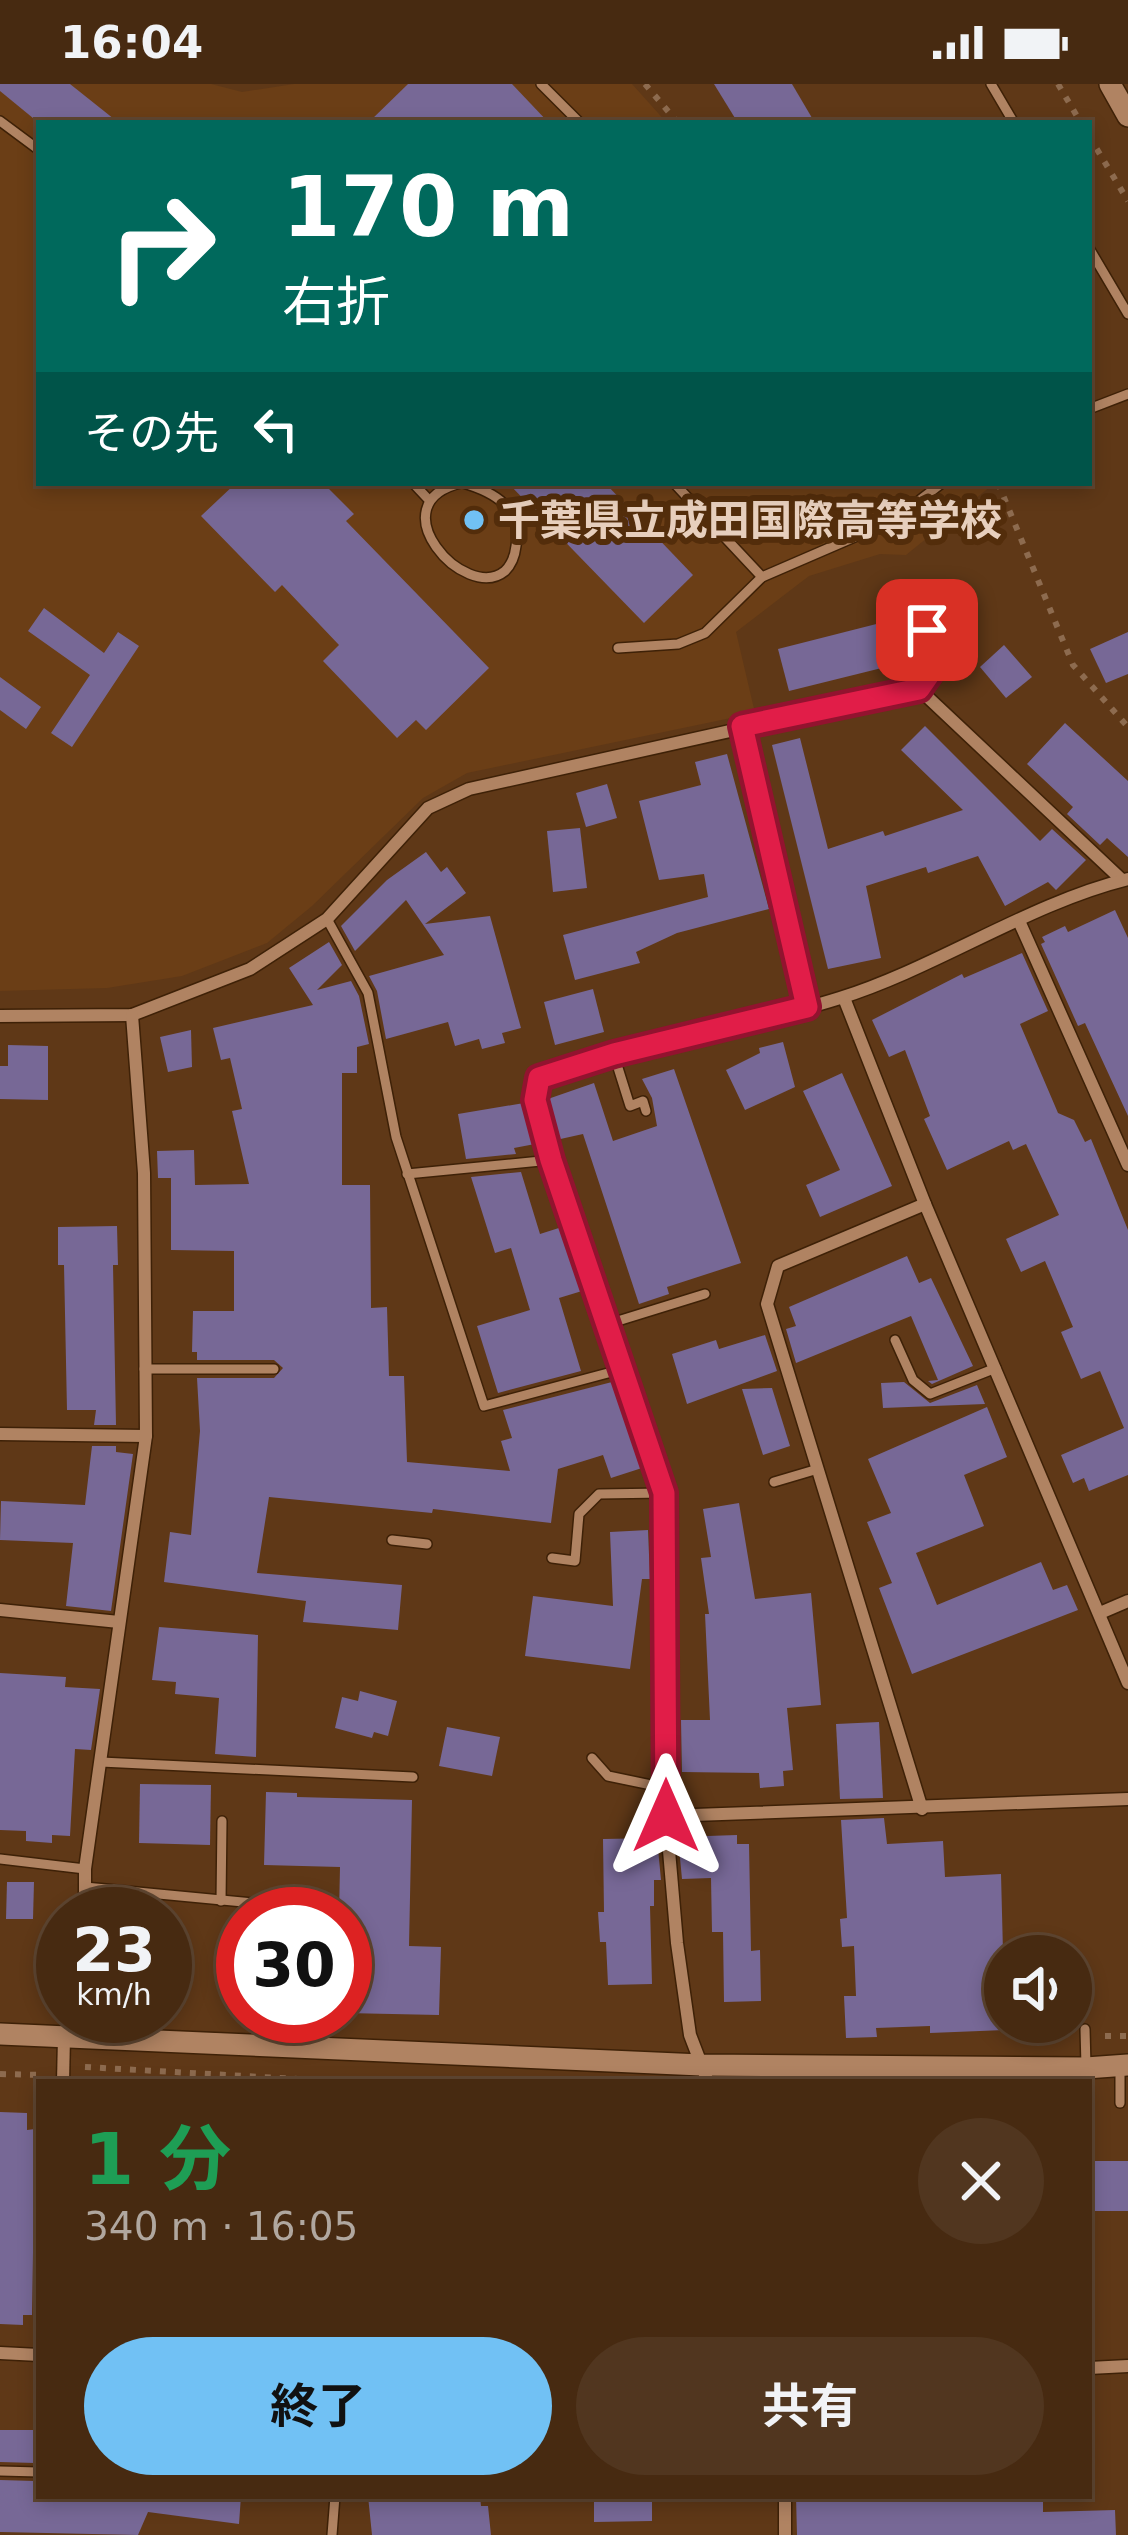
<!DOCTYPE html>
<html lang="ja">
<meta charset="utf-8">
<style>
body{margin:0;font-family:"DejaVu Sans","Noto Sans JP",sans-serif;background:#51361f;color:#f1f3f6;height:100vh;display:flex;flex-direction:column;font-size:45px;white-space:nowrap}
*{box-sizing:border-box;margin:0}
p{font-size:39px;color:#b0a79f}
.icon{flex:none;width:66px;height:66px;fill:none;stroke:currentColor;stroke-width:2;stroke-linecap:round;stroke-linejoin:round}
.map{position:relative;flex:1;overflow:hidden}
.details{position:absolute;left:36px;top:1995px;width:1056px;height:420px;display:flex;flex-direction:column;background:#472a11;border-radius:0px;box-shadow:0 6px 18px #0003,0 0 0 3px #5f4631}
.details>*{flex:none}
.top-card{position:absolute;left:36px;top:36px;width:1056px;height:366px;border-radius:0px;box-shadow:0 6px 18px #0003,0 0 0 3px #5f4631;background:#00695c;color:#fff;overflow:hidden}
.tools{position:absolute;left:984px;top:1851px;display:grid;gap:24px}
.tools a{display:grid;place-items:center;width:108px;height:108px;border-radius:50%;background:#472a11;box-shadow:0 6px 18px #0003,0 0 0 3px #5f4631;font-size:60px}
.speed{position:absolute;left:36px;top:1803px;display:flex;gap:24px;font-size:60px;font-weight:700;text-align:center}
.speed>*{display:grid;place-content:center;width:156px;height:156px;border-radius:50%;background:#472a11;box-shadow:0 6px 18px #0003,0 0 0 3px #5f4631;line-height:1}
.speed small{font-size:30px;font-weight:400}
.speed .limit{border:18px solid #d22;background:#fff;color:#111}
.pin{position:absolute;display:grid;place-items:center;width:102px;height:102px;color:#fff;margin:-51px;border-radius:24px;box-shadow:0 6px 18px #0006}
.me{position:absolute;width:132px;margin:-66px;rotate:0deg;stroke-linejoin:round;filter:drop-shadow(0 0 9px #0008)}
.turn{display:flex;align-items:center;gap:42px;height:252px;padding:0 48px;font-size:54px}
.turn .icon{width:156px;height:156px;stroke-width:2.5}
.turn b{display:block;font-size:84px;line-height:102px}
.then{display:flex;align-items:center;height:114px;padding:0 48px;background:#0003;gap:24px;font-size:45px}
.round{display:grid;place-items:center;flex:none;width:126px;height:126px;border-radius:63px;background:#51361f}
.summary{display:flex;align-items:center;justify-content:space-between;height:204px;padding:0 48px}
h1{font-size:72px;font-weight:700;line-height:90px;color:#1e9e55}
.cta{display:flex;gap:24px;margin-top:auto;padding:24px 48px}
.cta a{flex:1;height:138px;border-radius:72px;background:#71c1f4;color:#111;font-size:48px;font-weight:700;line-height:138px;text-align:center}
.cta a+a{background:#51361f;color:#f1f3f6}
.status{display:flex;justify-content:space-between;align-items:center;height:84px;padding:0 60px;background:#472a11;direction:ltr}
.status svg{height:33px;fill:currentColor}
.map>svg:first-child{display:block}
.built{fill:#6b3e16}
.building{fill:#776896}
.lines{fill:none;stroke-linecap:round;stroke-linejoin:round}
.service-casing{stroke:#3e2107;stroke-width:12}
.minor-casing{stroke:#3e2107;stroke-width:15}
.tertiary-casing{stroke:#3e2107;stroke-width:24}
.path{stroke:#8d6b4f;stroke-width:6;stroke-dasharray:6 9;stroke-linecap:butt}
.service{stroke:#b08362;stroke-width:9}
.minor{stroke:#b08362;stroke-width:12}
.tertiary{stroke:#b08362;stroke-width:21}
.route-casing{stroke:#92132f;stroke-width:30}
.route{stroke:#e11d48;stroke-width:21}
.poi-dot{fill:#71c1f4;stroke:#532d0b;stroke-width:4.5}
.labels{text-anchor:middle;dominant-baseline:central;stroke-width:12;stroke-linejoin:round;paint-order:stroke}
.poi-label{font-size:42px;font-weight:bold;fill:#e7cfbd;stroke:#532d0b;text-anchor:start}
</style>
<div class="status"><b>16:04</b><svg viewBox="0 0 49 12"><path d="M0 12V9h3v3zM5 12V6h3v6zM10 12V3h3v9zM15 12V0h3v12zM26 1h20v11H26zM47 4h2v5h-2z"/></svg></div>
<div class="map">
<svg width="1128" height="2451" viewBox="0 0 1128 2451">
<rect width="100%" height="100%" fill="#5f3817"/>
<polygon class="built" points="0,0 211,0 242,8 294,0 632,0 667,39 39,39 39,399 989,399 991,402 906,471 880,470 809,492 736,548 755,629 467,689 423,714 312,822 267,859 182,892 107,904 0,907"/>
<g class="building">
<polygon points="0,0 70,0 119,39 39,39 0,7"/>
<polygon points="408,0 512,0 549,39 368,39"/>
<polygon points="714,0 792,0 815,39 738,39"/>
<polygon points="236,399 323,399 354,430 346,437 489,584 426,646 416,636 397,654 323,577 339,561 282,501 275,508 201,432"/>
<polygon points="508,399 605,399 693,491 644,539"/>
<polygon points="44,524 104,569 118,548 139,562 72,663 51,649 90,591 28,547"/>
<polygon points="900,534 910,577 789,607 778,565"/>
<polygon points="1128,548 1128,590 1106,599 1090,565"/>
<polygon points="1004,561 1032,593 1006,614 980,583"/>
<polygon points="0,593 41,623 26,645 0,626"/>
<polygon points="1065,639 1128,697 1128,773 1107,754 1100,761 1067,730 1073,723 1027,680"/>
<polygon points="925,642 1040,757 1052,745 1086,776 1056,806 1048,798 1005,822 978,772 928,789 926,783 866,802 881,874 828,885 772,661 800,654 828,765 883,747 885,752 963,726 901,666"/>
<polygon points="727,670 769,825 677,849 636,868 640,879 575,896 563,851 708,813 704,790 659,796 639,717 701,701 695,678"/>
<polygon points="607,700 617,734 586,743 576,709"/>
<polygon points="580,744 587,804 553,808 547,747"/>
<polygon points="426,768 441,788 447,783 466,809 425,840 490,832 521,944 502,949 505,959 482,965 479,955 455,962 448,938 386,955 377,907 369,892 444,871 406,816 355,867 341,842 387,796"/>
<polygon points="1115,826 1128,854 1128,1032 1085,939 1078,942 1041,860 1045,858 1042,853 1065,842 1068,848"/>
<polygon points="329,858 342,881 317,906 351,897 359,912 369,960 357,963 357,989 342,989 342,1101 370,1101 371,1224 387,1223 389,1292 404,1292 407,1378 510,1387 501,1357 512,1354 503,1326 612,1298 642,1384 611,1394 603,1371 558,1385 551,1439 433,1425 432,1429 269,1413 257,1489 402,1501 398,1546 303,1538 306,1517 164,1498 170,1448 191,1451 200,1347 197,1294 274,1294 283,1284 274,1276 197,1276 197,1268 192,1268 193,1227 234,1227 234,1167 171,1166 171,1094 158,1094 157,1067 194,1066 195,1101 249,1100 232,1027 242,1025 230,974 221,976 213,944 313,921 289,884"/>
<polygon points="1022,869 1048,927 1020,940 1058,1029 1074,1036 1085,1058 1091,1055 1128,1146 1128,1391 1089,1407 1084,1394 1073,1399 1061,1371 1124,1344 1100,1287 1081,1295 1061,1248 1073,1243 1045,1177 1021,1188 1006,1155 1059,1131 1026,1060 1013,1066 1009,1057 947,1086 924,1035 930,1032 905,966 889,973 872,936 962,890 964,894"/>
<polygon points="593,905 604,948 555,961 544,918"/>
<polygon points="191,946 192,983 168,988 160,953"/>
<polygon points="783,958 795,1003 745,1026 726,986 760,969 759,964"/>
<polygon points="8,961 48,962 48,1016 0,1015 0,982 8,982"/>
<polygon points="674,985 741,1179 667,1203 669,1210 639,1220 583,1050 556,1056 545,1016 594,999 613,1057 657,1042 652,1014 642,995"/>
<polygon points="842,989 892,1102 820,1133 806,1101 840,1086 803,1007"/>
<polygon points="524,1019 535,1060 514,1064 516,1070 466,1075 458,1030"/>
<polygon points="521,1088 540,1150 562,1143 582,1207 559,1214 581,1287 498,1309 477,1242 530,1226 511,1164 495,1169 471,1093"/>
<polygon points="117,1142 118,1181 113,1181 116,1341 94,1341 96,1326 67,1326 64,1181 58,1181 58,1143"/>
<polygon points="907,1172 919,1199 931,1194 973,1282 932,1300 928,1297 938,1296 911,1232 796,1279 786,1245 796,1242 789,1223"/>
<polygon points="765,1251 777,1287 687,1320 672,1270 716,1256 719,1265"/>
<polygon points="904,1298 930,1319 977,1301 985,1320 883,1324 881,1299"/>
<polygon points="772,1304 790,1362 763,1371 742,1305"/>
<polygon points="987,1323 1007,1373 964,1391 984,1442 916,1469 937,1521 1041,1478 1053,1506 1067,1501 1078,1526 912,1590 879,1504 892,1499 867,1438 891,1429 868,1375"/>
<polygon points="92,1362 116,1362 116,1368 133,1370 111,1527 66,1522 73,1459 0,1456 1,1417 85,1421"/>
<polygon points="739,1419 755,1515 811,1509 821,1621 787,1624 793,1686 783,1687 784,1702 760,1704 759,1689 682,1688 681,1636 710,1636 705,1530 709,1530 701,1474 711,1473 703,1425"/>
<polygon points="648,1446 650,1495 642,1495 630,1585 525,1572 533,1512 613,1522 610,1448"/>
<polygon points="159,1543 258,1551 256,1673 215,1670 219,1614 175,1610 176,1598 152,1596"/>
<polygon points="0,1589 66,1593 65,1603 100,1605 91,1666 75,1665 70,1752 52,1751 52,1759 26,1757 26,1747 0,1746"/>
<polygon points="360,1607 397,1617 388,1652 374,1648 372,1654 335,1644 342,1613 358,1617"/>
<polygon points="879,1638 883,1714 840,1715 836,1640"/>
<polygon points="447,1643 500,1653 492,1692 439,1682"/>
<polygon points="140,1700 211,1701 210,1761 139,1759"/>
<polygon points="266,1708 297,1709 297,1713 412,1716 409,1862 441,1863 439,1931 345,1929 345,1830 339,1830 340,1783 264,1781"/>
<polygon points="884,1734 887,1760 943,1757 945,1793 1001,1790 1005,1946 930,1949 930,1942 876,1944 877,1953 846,1954 844,1912 856,1912 854,1862 842,1863 840,1835 847,1834 841,1736"/>
<polygon points="737,1751 737,1760 749,1760 751,1867 760,1866 761,1917 724,1918 723,1848 712,1848 711,1794 682,1795 678,1753"/>
<polygon points="657,1754 661,1796 654,1796 654,1822 650,1822 652,1900 608,1901 606,1858 600,1858 598,1828 604,1828 603,1755"/>
<polygon points="7,1798 34,1798 33,1835 6,1835"/>
<polygon points="0,2028 27,2029 27,2046 35,2045 32,2231 23,2231 23,2241 0,2240"/>
<rect x="1089" y="2077" width="39" height="50"/>
<polygon points="0,2346 35,2346 35,2379 0,2378"/>
<polygon points="0,2396 35,2397 39,2400 39,2412 241,2412 239,2440 148,2428 138,2451 0,2448"/>
<polygon points="368,2412 480,2412 481,2422 488,2422 491,2451 372,2451"/>
<polygon points="594,2412 652,2412 652,2437 594,2438"/>
<polygon points="796,2412 1043,2412 1043,2428 1115,2426 1116,2451 797,2451"/>
</g>
<g class="lines">
<defs>
<g id="service">
<polyline points="541,0 580,39"/>
<polyline points="991,0 1014,39"/>
<polyline points="0,37 39,66"/>
<polyline points="1089,164 1128,230"/>
<polyline points="1089,325 1128,310"/>
<polyline points="413,399 429,416"/>
<path d="M461,399C376,419 465,520 505,487C512,480 515,471 516,462C523,424 494,408 463,399"/>
<polyline points="674,399 762,493"/>
<polyline points="618,564 678,560 705,549 762,493 894,436 942,399"/>
<polyline points="919,605 935,582 919,509"/>
<polyline points="327,835 368,909 396,1053 484,1322 623,1285"/>
<polyline points="614,971 630,1022 643,1017 646,1027"/>
<polyline points="407,1090 551,1076"/>
<polyline points="608,1240 705,1210"/>
<polyline points="895,1256 913,1296 930,1310 996,1284"/>
<polyline points="144,1285 274,1285"/>
<polyline points="774,1398 818,1385"/>
<polyline points="392,1456 427,1460"/>
<polyline points="552,1474 575,1477 579,1430 599,1410 664,1409"/>
<polyline points="592,1674 608,1692 666,1704"/>
<polyline points="101,1678 413,1693"/>
<polyline points="0,1775 85,1785"/>
<polyline points="85,1803 284,1822"/>
<polyline points="221,1817 222,1737"/>
<polyline points="1085,1945 1086,1982"/>
<polyline points="1120,1982 1120,2019"/>
<polyline points="0,2387 39,2388"/>
<polyline points="332,2451 335,2412"/>
</g>
<g id="minor">
<polyline points="742,642 807,923"/>
<polyline points="1019,837 1128,1081"/>
<polyline points="844,914 925,1120 1128,1599"/>
<polyline points="0,932 132,931 250,885 327,835 428,724 469,705 919,605 1122,796"/>
<polyline points="0,1350 146,1352"/>
<polyline points="0,1526 119,1538"/>
<polyline points="1100,1529 1128,1517"/>
<polyline points="922,1725 767,1220 778,1182 925,1120"/>
<polyline points="666,1732 1128,1715"/>
<polyline points="85,1830 85,1785 146,1352 144,1089 132,931"/>
<polyline points="84,1932 84,1953"/>
<polyline points="63,1998 64,1953"/>
<path d="M708,1998L690,1951L677,1859L666,1732L664,1409L551,1076L534,1016L539,995C638,962 741,945 840,914C936,884 1030,819 1128,795"/>
<polyline points="0,2269 39,2271"/>
<polyline points="1089,2284 1128,2282"/>
<polyline points="785,2412 785,2451"/>
</g>
<g id="tertiary">
<polyline points="1110,0 1128,32"/>
<polyline points="0,1950 701,1981 1086,1984 1128,1981"/>
</g>
</defs>
<use href="#service" class="service-casing"/>
<use href="#minor" class="minor-casing"/>
<use href="#tertiary" class="tertiary-casing"/>
<g class="path">
<polyline points="645,0 678,39"/>
<polyline points="1058,0 1081,39"/>
<polyline points="1089,52 1128,117"/>
<polyline points="998,399 1073,581 1128,643"/>
<polyline points="1105,1952 1128,1952"/>
<polyline points="85,1983 351,1998"/>
<polyline points="0,1990 43,1991"/>
</g>
<use href="#service" class="service"/>
<use href="#minor" class="minor"/>
<use href="#tertiary" class="tertiary"/>
</g>
<g class="lines">
<defs>
<polyline id="route" points="666,1732 664,1409 551,1076 535,1016 539,994 614,970 807,923 742,642 919,605 935,582 927,546"/>
</defs>
<use href="#route" class="route-casing"/>
<use href="#route" class="route"/>
</g>
<circle class="poi-dot" cx="474" cy="436" r="12"/>
<g class="labels">
<g class="poi-label">
<text x="498" y="436">千葉県立成田国際高等学校</text>
</g>
</g>
</svg>
<div class="tools">
<a><svg class="icon" aria-label="sound" viewBox="0 0 24 24"><path d="M4 9h4l5-4v14l-5-4H4zM17 9q2 3 0 6"/></svg></a>
</div>
<div class="speed"><div>23<small>km/h</small></div><div class="limit">30</div></div>
<div class="pin" style="left:927px;top:546px;background:#d93025"><svg class="icon" aria-label="arrive" viewBox="0 0 24 24"><path d="M6 21V4h12l-3 4 3 4H6"/></svg></div>
<svg class="me" style="left:666px;top:1732px" viewBox="-20 -20 40 40"><path d="M0-17L14 15 0 8-14 15z" fill="#e11d48" stroke="#fff" stroke-width="4"/></svg>
<div class="top-card">
<div class="turn"><svg class="icon" aria-label="right" viewBox="0 0 24 24"><path d="M7 20v-9h11M14 6l5 5-5 5"/></svg><div><b>170 m</b>右折</div></div>
<div class="then">その先<svg class="icon" aria-label="left" viewBox="0 0 24 24"><path d="M17 20v-9H6M10 6l-5 5 5 5"/></svg></div>
</div>
<section class="details">
<div class="summary"><div><h1>1 分</h1><p>340 m · 16:05</p></div><a class="round"><svg class="icon" aria-label="close" viewBox="0 0 24 24"><path d="M6 6l12 12M18 6L6 18"/></svg></a></div>
<div class="cta"><a>終了</a><a>共有</a></div>
</section>
</div>
